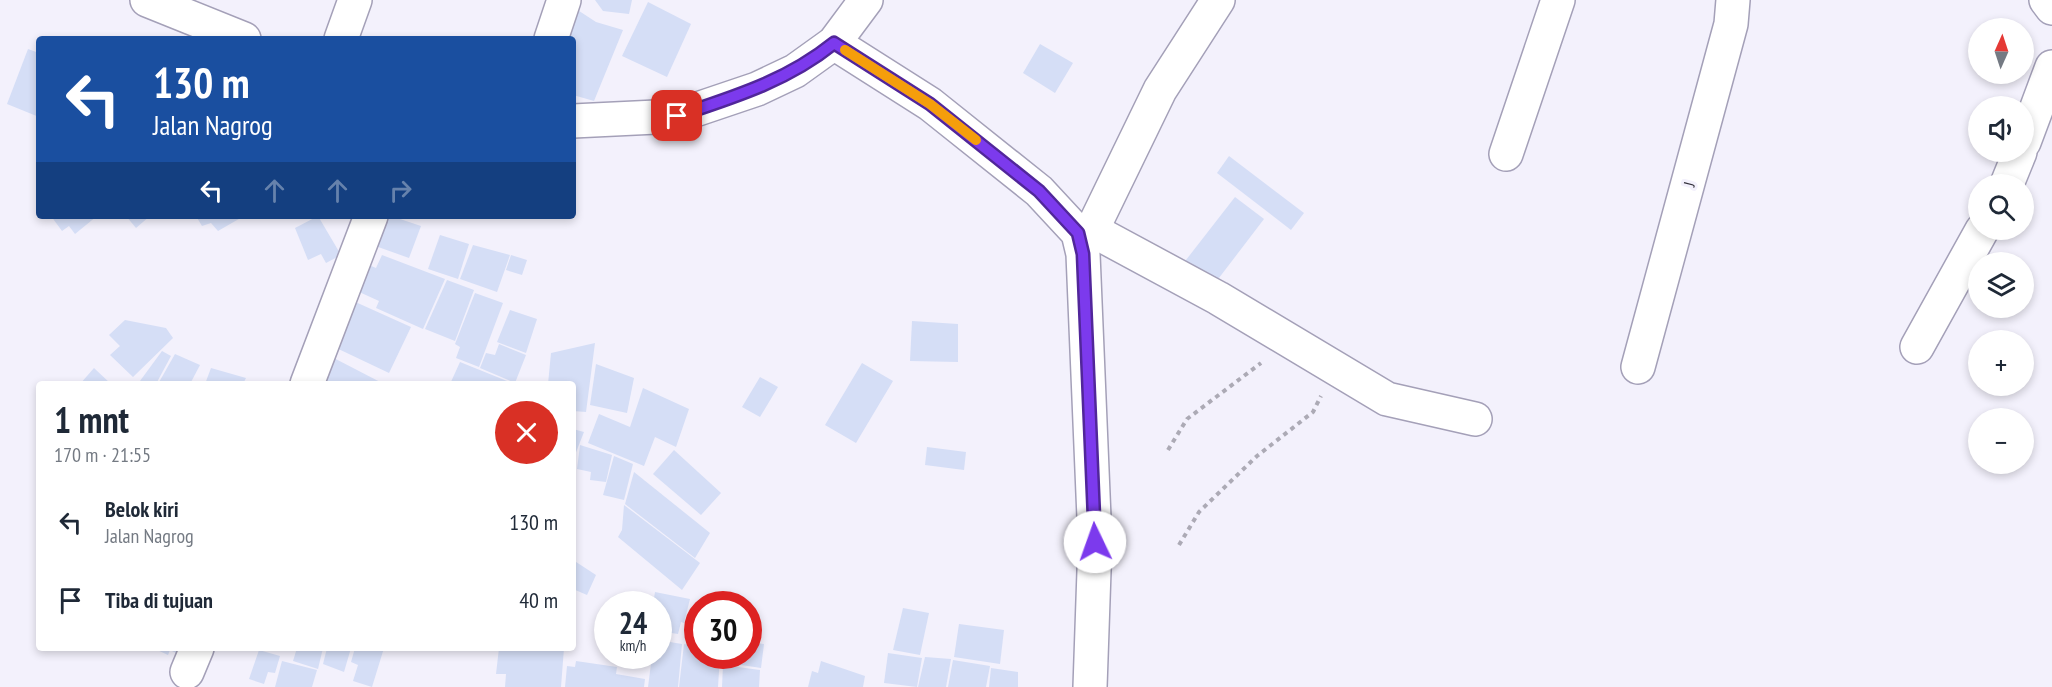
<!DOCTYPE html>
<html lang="id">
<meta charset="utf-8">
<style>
body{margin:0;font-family:"PT Sans Narrow",sans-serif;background:#f6f6f7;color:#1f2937;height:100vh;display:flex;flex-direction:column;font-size:22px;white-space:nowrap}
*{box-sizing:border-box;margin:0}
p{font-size:20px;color:#747a83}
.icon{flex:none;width:33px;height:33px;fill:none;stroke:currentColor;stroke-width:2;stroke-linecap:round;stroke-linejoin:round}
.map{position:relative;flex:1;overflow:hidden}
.details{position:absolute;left:36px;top:381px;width:540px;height:270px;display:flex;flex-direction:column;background:#fff;border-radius:6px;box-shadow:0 3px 9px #0003}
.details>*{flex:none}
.hud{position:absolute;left:36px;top:36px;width:540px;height:183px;border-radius:6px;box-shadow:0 3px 9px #0003;background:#1a4fa0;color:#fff;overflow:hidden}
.needle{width:39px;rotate:3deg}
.buttons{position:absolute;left:1968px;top:18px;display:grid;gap:12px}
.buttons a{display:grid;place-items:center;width:66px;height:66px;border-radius:50%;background:#fff;box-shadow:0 3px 9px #0003;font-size:30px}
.speed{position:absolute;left:594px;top:591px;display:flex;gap:12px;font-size:30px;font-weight:700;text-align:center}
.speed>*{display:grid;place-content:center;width:78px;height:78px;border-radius:50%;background:#fff;box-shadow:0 3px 9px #0003;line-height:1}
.speed small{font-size:15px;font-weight:400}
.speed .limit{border:9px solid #d22;background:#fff;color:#111}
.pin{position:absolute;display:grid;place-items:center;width:51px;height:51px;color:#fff;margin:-26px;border-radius:12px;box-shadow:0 3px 9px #0006}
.me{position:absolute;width:66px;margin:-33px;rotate:357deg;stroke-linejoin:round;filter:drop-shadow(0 0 4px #0008)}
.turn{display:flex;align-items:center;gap:21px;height:126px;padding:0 18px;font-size:27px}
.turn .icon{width:78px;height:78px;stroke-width:2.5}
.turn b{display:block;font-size:42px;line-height:51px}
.lanes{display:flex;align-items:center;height:57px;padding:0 18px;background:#0003;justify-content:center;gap:30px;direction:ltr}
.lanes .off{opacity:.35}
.round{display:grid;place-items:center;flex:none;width:63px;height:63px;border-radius:32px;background:#f6f6f7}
.summary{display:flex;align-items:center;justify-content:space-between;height:102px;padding:0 18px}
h1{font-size:36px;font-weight:800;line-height:45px}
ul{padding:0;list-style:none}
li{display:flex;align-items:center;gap:18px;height:78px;padding:0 18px}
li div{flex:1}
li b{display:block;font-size:22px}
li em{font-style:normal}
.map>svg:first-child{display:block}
.building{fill:#d5def6}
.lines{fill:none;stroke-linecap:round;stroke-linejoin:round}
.minor-casing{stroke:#a4a0b8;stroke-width:36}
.path{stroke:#acaab5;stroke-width:4;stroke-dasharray:4.5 4.5;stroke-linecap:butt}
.minor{stroke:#fff;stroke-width:33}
.route-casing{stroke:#51269a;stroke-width:15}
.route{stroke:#7c3aed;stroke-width:10}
.slow{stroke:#f59e0b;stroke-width:10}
.labels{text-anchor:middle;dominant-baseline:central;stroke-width:6;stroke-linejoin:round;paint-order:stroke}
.street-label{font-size:16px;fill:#312f39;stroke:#f3f1fc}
</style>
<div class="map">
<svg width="2052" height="687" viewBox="0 0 2052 687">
<rect width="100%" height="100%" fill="#f3f1fc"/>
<g class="building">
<polygon points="595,0 632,0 629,14 603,11"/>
<polygon points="648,2 691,24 667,77 622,56"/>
<polygon points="573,7 596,22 623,30 594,101 573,95 573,39 560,39"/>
<polygon points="1040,44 1073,63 1055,93 1023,73"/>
<polygon points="28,49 39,53 39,117 7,104"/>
<polygon points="1229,156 1304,213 1291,230 1217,173"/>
<polygon points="1235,197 1264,219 1209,291 1179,269"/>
<polygon points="51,216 97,216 75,234 69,226 62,231"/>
<polygon points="126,216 150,216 136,228"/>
<polygon points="196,216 244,216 218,231 211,223 202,226"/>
<polygon points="318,216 341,255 326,263 321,254 308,260 295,228"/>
<polygon points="377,216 391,216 421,226 409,258 367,243"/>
<polygon points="440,235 469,244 458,279 428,269"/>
<polygon points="473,245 510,255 497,292 460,279"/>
<polygon points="382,255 445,279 423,329 376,308 379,301 357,291 369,265 376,268"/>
<polygon points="511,255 527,260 522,275 506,270"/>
<polygon points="447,280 474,290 455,341 425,329"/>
<polygon points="475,293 503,303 479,367 456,358 460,347 455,344"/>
<polygon points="351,300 411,327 389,373 330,345"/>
<polygon points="510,310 537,319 526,353 497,342"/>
<polygon points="125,320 166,328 173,338 133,377 110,355 120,346 109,335"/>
<polygon points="912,321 958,324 958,362 910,361"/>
<polygon points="595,343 586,412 573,411 573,384 548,384 551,353"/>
<polygon points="499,344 526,355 515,383 480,368 486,353 495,355"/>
<polygon points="162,351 171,356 156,384 140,381"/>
<polygon points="175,354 200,365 190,384 158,384"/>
<polygon points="328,355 384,384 313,384"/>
<polygon points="460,362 507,381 506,384 450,384"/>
<polygon points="862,363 893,381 856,443 825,425"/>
<polygon points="596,364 634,378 627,413 590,405"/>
<polygon points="94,368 111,384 80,384"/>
<polygon points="211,368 246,378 243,384 205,384"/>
<polygon points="760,377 778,387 760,417 742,407"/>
<polygon points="643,388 689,409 676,447 655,437 644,466 588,443 599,414 630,427"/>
<polygon points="573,429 584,432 573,460"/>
<polygon points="580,445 612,455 606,482 590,480 591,472 577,469"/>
<polygon points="927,447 966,452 964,470 925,465"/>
<polygon points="674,450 721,493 701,515 653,474"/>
<polygon points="614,456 633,464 624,500 603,495"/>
<polygon points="634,472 710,533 695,558 625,504"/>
<polygon points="624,505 700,563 682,590 618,537 622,530"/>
<polygon points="573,560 596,575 587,595 573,589"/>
<polygon points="655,592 690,599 684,623 681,622 678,634 658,631 658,604 653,604"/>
<polygon points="903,608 929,613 920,655 893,650"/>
<polygon points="959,624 1004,630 1000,664 954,657"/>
<polygon points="658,640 682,644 678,687 648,687 652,656 658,656"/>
<polygon points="748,642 764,644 761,668 728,663 729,656 748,656"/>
<polygon points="684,644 698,647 698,656 720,656 718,687 679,687"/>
<polygon points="153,648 180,648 178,654 170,650 168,655"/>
<polygon points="297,648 323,648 318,669 293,661"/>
<polygon points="327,648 351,648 344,672 323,664"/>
<polygon points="355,648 384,648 372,687 353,681 358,665 351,662"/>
<polygon points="499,648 564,648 561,687 505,687 506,674 496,674"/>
<polygon points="259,650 280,656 275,673 268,672 264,684 249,679"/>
<polygon points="888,653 922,658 917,687 884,683"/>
<polygon points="925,657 951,659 946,687 918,687"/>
<polygon points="953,660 990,666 986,687 948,687"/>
<polygon points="282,661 317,670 312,687 275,687"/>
<polygon points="576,661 617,667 616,674 645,679 644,687 565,687 567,666 575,667"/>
<polygon points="821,661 865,676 863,687 808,687 812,671 818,673"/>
<polygon points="723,665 760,670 759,687 722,687"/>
<polygon points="991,668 1018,672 1018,687 989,687"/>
</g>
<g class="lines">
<defs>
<g id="minor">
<polyline points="147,0 244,39"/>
<polyline points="2046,0 2052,8"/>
<polyline points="341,39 355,0"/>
<polyline points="551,39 564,0"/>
<polyline points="834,43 930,104 1039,191 1078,233 1083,254 1095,542 1090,687"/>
<polyline points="573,121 677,116 757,89 795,71 834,43 866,0"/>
<polyline points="2024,142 2052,67"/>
<polyline points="1506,154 1558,0"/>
<polyline points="2007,184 2020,152"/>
<polyline points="1092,230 1160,90 1218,0"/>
<polyline points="1078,233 1092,230 1218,298 1387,399 1475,419"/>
<polyline points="1917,347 1982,230"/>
<polyline points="1638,367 1731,24 1733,0"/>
<polyline points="307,384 371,216"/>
<polyline points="187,672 197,648"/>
</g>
</defs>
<use href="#minor" class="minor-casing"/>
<g class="path">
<polyline points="1168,450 1187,419 1261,363"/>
<polyline points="1179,545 1199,512 1257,456 1313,412 1321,396"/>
</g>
<use href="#minor" class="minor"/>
</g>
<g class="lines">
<defs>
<path id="route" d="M677,116C734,97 787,81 834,43L930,104L1039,191L1078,233L1083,254L1095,542"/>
</defs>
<use href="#route" class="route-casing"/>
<use href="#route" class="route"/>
<polyline class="slow" points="845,50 930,104 976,140"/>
</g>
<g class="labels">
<g class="street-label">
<text transform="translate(1689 184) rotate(-75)">J</text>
</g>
</g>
</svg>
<div class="buttons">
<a><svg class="needle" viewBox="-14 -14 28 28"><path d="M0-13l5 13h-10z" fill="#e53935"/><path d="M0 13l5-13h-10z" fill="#747a83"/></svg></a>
<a><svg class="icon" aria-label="sound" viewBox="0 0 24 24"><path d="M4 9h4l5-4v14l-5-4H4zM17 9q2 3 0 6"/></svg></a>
<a><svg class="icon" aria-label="search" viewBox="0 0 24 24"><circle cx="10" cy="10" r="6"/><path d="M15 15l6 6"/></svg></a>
<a><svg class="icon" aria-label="layers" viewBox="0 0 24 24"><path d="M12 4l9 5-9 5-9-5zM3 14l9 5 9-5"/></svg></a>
<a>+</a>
<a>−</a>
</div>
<div class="speed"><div>24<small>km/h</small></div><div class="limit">30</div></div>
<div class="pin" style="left:677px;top:116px;background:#d93025"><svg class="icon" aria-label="arrive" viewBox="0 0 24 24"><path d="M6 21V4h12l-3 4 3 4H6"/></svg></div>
<svg class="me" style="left:1095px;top:542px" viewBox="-20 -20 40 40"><circle r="19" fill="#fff"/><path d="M0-13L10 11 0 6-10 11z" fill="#7c3aed"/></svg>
<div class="hud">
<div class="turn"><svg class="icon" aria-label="left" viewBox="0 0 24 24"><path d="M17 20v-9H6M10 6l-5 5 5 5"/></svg><div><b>130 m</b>Jalan Nagrog</div></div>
<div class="lanes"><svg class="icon" aria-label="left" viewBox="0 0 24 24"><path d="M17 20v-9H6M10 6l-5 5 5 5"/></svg><svg class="icon off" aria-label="ahead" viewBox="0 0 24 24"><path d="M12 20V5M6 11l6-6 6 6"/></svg><svg class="icon off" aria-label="ahead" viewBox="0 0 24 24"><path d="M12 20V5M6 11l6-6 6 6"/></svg><svg class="icon off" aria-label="right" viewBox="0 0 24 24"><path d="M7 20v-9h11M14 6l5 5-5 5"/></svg></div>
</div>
<section class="details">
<div class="summary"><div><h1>1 mnt</h1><p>170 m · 21:55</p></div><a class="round" style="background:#d93025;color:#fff"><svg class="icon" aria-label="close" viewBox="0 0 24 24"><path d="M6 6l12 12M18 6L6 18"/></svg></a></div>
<ul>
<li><svg class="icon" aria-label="left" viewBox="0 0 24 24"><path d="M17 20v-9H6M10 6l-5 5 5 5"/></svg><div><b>Belok kiri</b><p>Jalan Nagrog</p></div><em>130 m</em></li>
<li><svg class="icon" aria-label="arrive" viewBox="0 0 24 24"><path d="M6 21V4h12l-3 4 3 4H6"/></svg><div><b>Tiba di tujuan</b></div><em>40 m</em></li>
</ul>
</section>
</div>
